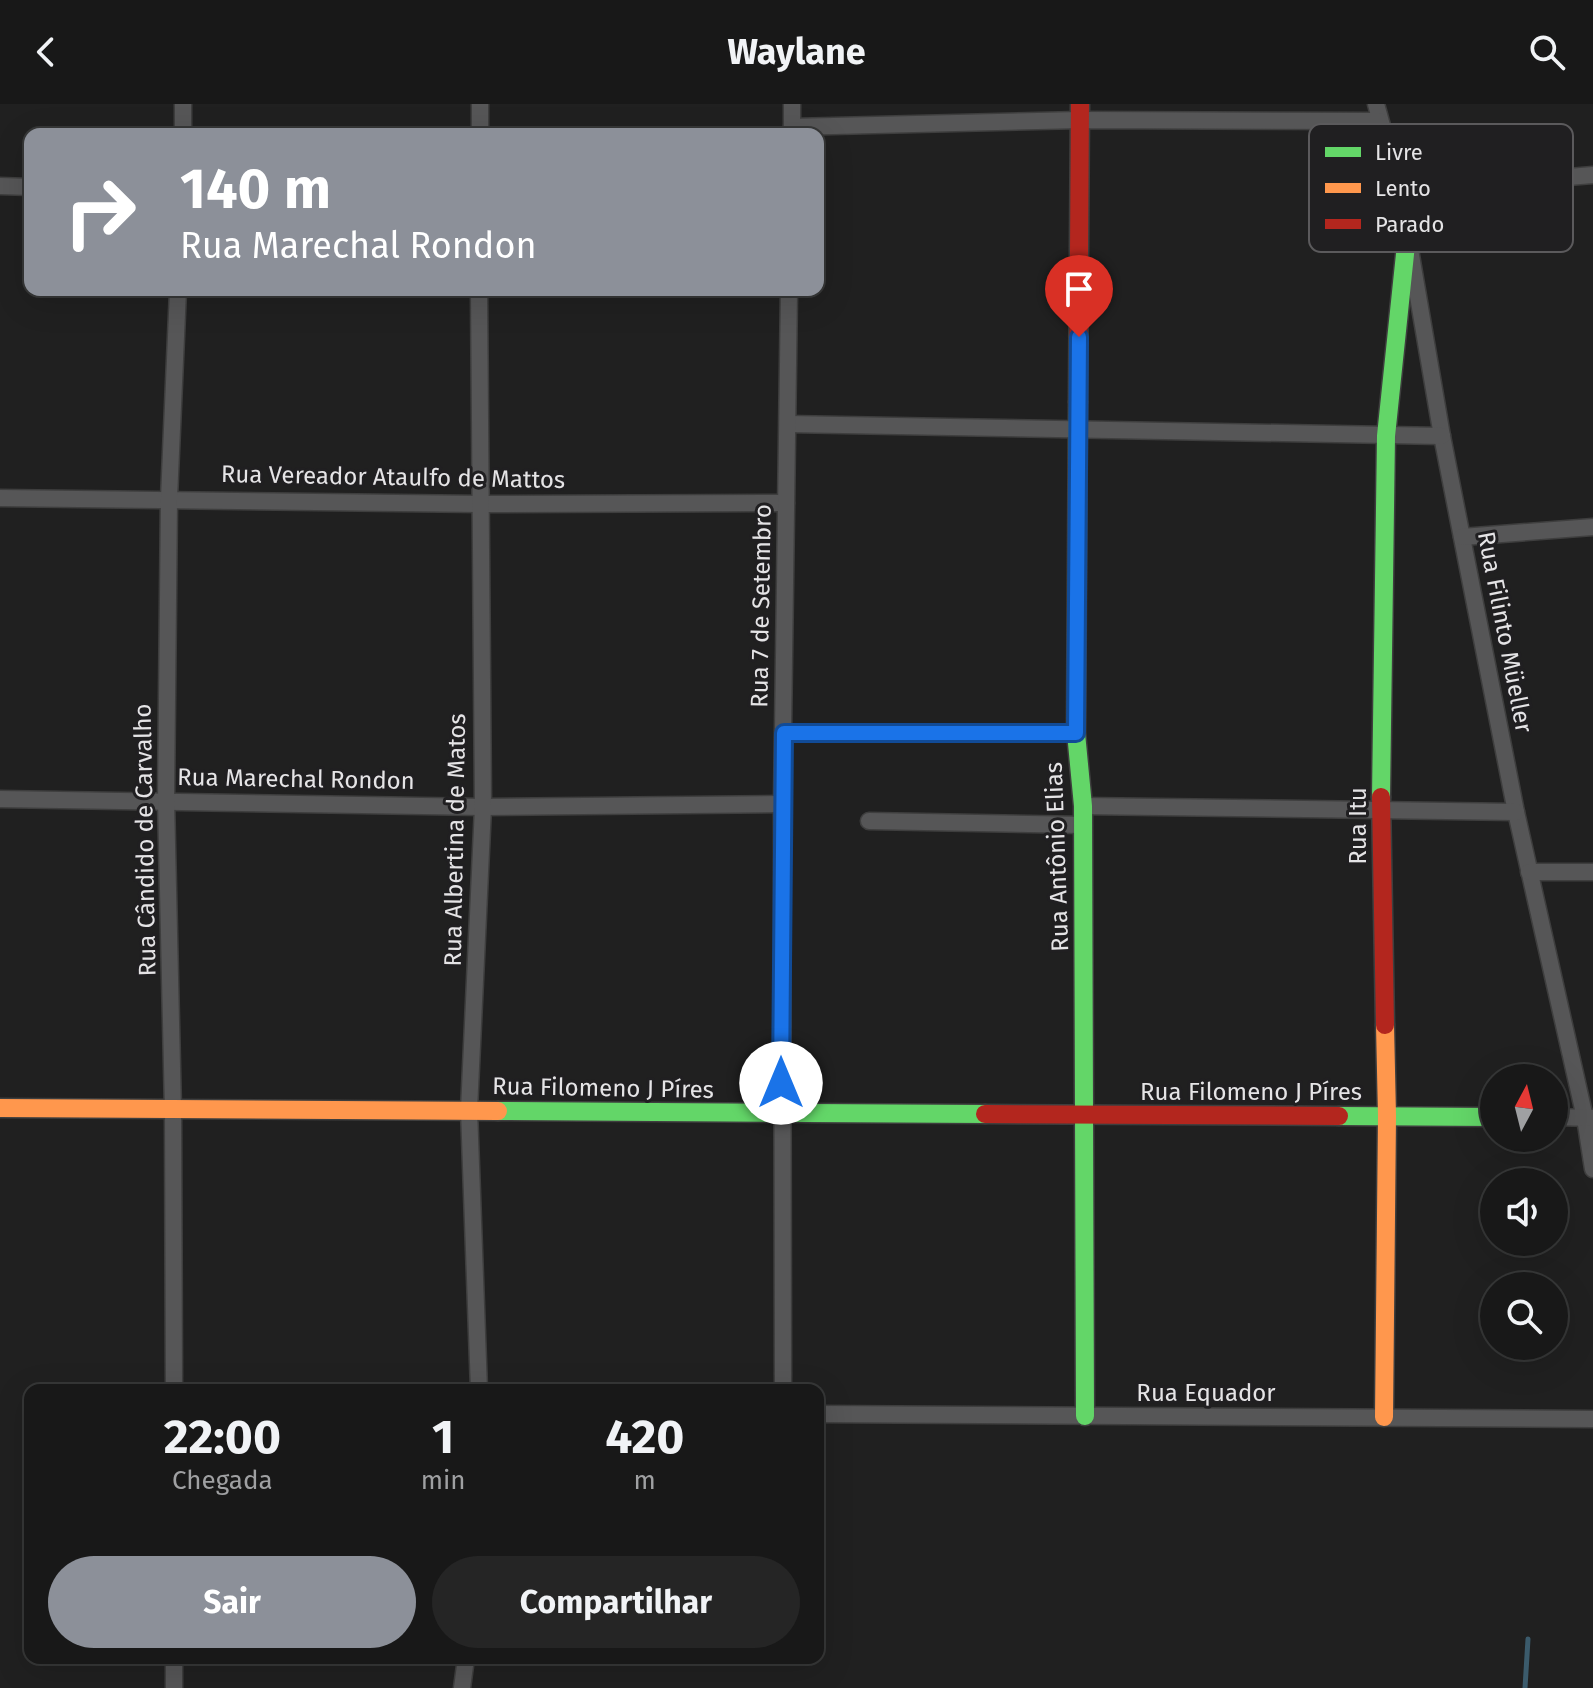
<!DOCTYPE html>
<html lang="pt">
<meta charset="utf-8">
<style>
body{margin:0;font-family:"Fira Sans",sans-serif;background:#252525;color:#f1f3f6;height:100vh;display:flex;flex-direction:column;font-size:30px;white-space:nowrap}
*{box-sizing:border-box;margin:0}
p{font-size:26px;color:#9fa0a2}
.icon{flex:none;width:44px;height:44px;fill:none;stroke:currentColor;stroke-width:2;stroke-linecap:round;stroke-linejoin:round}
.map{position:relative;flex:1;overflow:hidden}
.drawer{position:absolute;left:24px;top:1280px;width:800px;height:280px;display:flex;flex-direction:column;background:#181818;border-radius:16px;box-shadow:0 8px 32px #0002,0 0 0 2px #363737}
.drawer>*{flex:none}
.hud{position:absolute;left:24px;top:24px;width:800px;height:168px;border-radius:16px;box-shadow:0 8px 32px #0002,0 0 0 2px #363737;background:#8c9099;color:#fff;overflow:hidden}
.needle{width:52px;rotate:7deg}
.buttons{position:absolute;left:1480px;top:960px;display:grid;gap:16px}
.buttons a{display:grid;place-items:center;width:88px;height:88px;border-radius:50%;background:#181818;box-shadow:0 8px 32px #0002,0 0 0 2px #363737;font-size:40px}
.pin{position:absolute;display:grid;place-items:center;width:68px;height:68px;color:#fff;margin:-82px -34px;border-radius:50% 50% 50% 0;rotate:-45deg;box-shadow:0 0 8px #0007}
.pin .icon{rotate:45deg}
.me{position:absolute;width:88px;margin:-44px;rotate:0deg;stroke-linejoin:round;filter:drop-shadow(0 0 6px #0008)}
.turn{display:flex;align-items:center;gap:28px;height:168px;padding:0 24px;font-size:36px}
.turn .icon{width:104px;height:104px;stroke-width:2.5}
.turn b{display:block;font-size:56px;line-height:68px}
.eta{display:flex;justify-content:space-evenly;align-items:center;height:136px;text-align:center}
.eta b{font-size:48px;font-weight:700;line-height:56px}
.cta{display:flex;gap:16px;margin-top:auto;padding:16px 24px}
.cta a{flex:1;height:92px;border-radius:48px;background:#8c9099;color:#fff;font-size:32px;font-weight:700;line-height:92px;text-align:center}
.cta a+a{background:#252525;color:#f1f3f6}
header{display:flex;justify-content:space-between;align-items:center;height:104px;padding:0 24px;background:#181818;font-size:36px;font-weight:700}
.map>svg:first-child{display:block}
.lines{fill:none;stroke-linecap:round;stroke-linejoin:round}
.stream{stroke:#3b5b6c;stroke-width:5}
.street-casing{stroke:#3e3e3e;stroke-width:19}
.fast-casing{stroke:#3e3e3e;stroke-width:21}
.slow-casing{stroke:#3e3e3e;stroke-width:21}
.jam-casing{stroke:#3e3e3e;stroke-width:21}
.street{stroke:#565657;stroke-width:16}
.fast{stroke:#63d668;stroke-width:18}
.slow{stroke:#ff974d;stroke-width:18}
.jam{stroke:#b3261e;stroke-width:18}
.route-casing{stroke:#114b97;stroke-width:20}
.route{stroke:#1a73e8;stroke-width:14}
.labels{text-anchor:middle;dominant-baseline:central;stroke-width:6;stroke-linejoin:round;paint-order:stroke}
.street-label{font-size:24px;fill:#e5e4e6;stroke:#201f21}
.key{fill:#201f21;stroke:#5b5a5c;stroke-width:2}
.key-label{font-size:22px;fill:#e5e4e6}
</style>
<header><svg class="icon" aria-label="back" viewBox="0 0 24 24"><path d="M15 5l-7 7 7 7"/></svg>Waylane<svg class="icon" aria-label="search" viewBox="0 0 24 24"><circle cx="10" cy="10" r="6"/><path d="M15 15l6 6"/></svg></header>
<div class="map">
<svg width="1593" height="1584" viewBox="0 0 1593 1584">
<rect width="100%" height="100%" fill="#202020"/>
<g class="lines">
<polyline class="stream" points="1525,1584 1528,1535"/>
<defs>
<g id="street">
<polyline points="183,0 183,30"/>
<polyline points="1376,0 1400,87 1442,332 1516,708 1585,1014 1593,1065"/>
<polyline points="792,23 1080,16 1379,17"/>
<polyline points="480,30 480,0"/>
<polyline points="792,30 792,0"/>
<polyline points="0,82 30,83"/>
<polyline points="1400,87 1593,71"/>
<polyline points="788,320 1442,332"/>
<polyline points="0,394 481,400 786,399"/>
<polyline points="1462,433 1593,423"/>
<polyline points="784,629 1076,629"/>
<polyline points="0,695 483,703 782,700"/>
<polyline points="1083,702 1516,708"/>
<polyline points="869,717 1083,721"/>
<polyline points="1529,768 1593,768"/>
<polyline points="1554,1013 1592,1014"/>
<polyline points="174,1286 173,1007 166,696 169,394 178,186"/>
<polyline points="479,1286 469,1006 483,703 479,186"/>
<polyline points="783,1286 782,700 789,186"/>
<polyline points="818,1310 1593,1315"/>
<polyline points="174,1584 174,1554"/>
<polyline points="462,1584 466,1554"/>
</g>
<g id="fast">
<polyline points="1078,298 1076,629 1083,702 1085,1312"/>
<polyline points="1381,693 1386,332 1407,131"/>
<polyline points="498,1007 985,1010"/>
<polyline points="1339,1012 1494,1013"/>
</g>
<g id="slow">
<polyline points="0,1004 498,1007"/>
<polyline points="1384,1313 1387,1012 1385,921"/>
</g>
<g id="jam">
<polyline points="1078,298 1080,0"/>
<polyline points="1381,693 1385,921"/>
<polyline points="985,1010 1339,1012"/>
</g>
</defs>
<use href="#street" class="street-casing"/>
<use href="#fast" class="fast-casing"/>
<use href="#slow" class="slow-casing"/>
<use href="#jam" class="jam-casing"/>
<use href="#street" class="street"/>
<use href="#fast" class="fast"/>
<use href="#slow" class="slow"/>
<use href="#jam" class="jam"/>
</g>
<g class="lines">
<defs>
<polyline id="route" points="781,979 784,629 1076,629 1079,233"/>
</defs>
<use href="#route" class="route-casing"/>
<use href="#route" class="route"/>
</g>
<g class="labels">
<g class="street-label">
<text transform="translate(393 373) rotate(1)">Rua Vereador Ataulfo de Mattos</text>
<text transform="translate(761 502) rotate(-89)">Rua 7 de Setembro</text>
<text transform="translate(1505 528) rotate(79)">Rua Filinto Müeller</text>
<text transform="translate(296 675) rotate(1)">Rua Marechal Rondon</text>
<text transform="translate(1358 722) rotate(-90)">Rua Itu</text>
<text transform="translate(145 736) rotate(-91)">Rua Cândido de Carvalho</text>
<text transform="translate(455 736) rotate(-89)">Rua Albertina de Matos</text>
<text transform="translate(1057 753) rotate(-92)">Rua Antônio Elias</text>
<text transform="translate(603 984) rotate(1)">Rua Filomeno J Píres</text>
<text x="1251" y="988">Rua Filomeno J Píres</text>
<text x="1206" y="1289">Rua Equador</text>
</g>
</g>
<rect x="1309" y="20" width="264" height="128" rx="12" class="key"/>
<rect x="1325" y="43" width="36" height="10" fill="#63d668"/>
<rect x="1325" y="79" width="36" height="10" fill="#ff974d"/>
<rect x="1325" y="115" width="36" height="10" fill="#b3261e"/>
<g class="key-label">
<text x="1375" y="56">Livre</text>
<text x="1375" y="92">Lento</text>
<text x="1375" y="128">Parado</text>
</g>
</svg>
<div class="buttons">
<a><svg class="needle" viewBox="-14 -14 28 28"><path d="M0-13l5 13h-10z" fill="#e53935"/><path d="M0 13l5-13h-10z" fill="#9fa0a2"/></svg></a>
<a><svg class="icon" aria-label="sound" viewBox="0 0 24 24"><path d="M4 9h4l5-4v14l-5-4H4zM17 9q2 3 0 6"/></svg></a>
<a><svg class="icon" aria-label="search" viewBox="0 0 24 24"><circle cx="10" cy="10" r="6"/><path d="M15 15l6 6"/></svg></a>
</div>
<div class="pin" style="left:1079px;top:233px;background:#d93025"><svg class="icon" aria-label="arrive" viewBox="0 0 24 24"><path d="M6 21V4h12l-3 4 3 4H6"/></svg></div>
<svg class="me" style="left:781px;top:979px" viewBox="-20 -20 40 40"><circle r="19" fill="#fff"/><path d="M0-13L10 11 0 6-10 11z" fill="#1a73e8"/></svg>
<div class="hud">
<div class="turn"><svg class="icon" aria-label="right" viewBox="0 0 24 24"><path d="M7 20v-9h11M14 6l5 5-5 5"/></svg><div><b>140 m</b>Rua Marechal Rondon</div></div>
</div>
<section class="drawer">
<div class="eta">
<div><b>22:00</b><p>Chegada</p></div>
<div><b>1</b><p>min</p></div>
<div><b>420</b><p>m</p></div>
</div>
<div class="cta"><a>Sair</a><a>Compartilhar</a></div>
</section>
</div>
